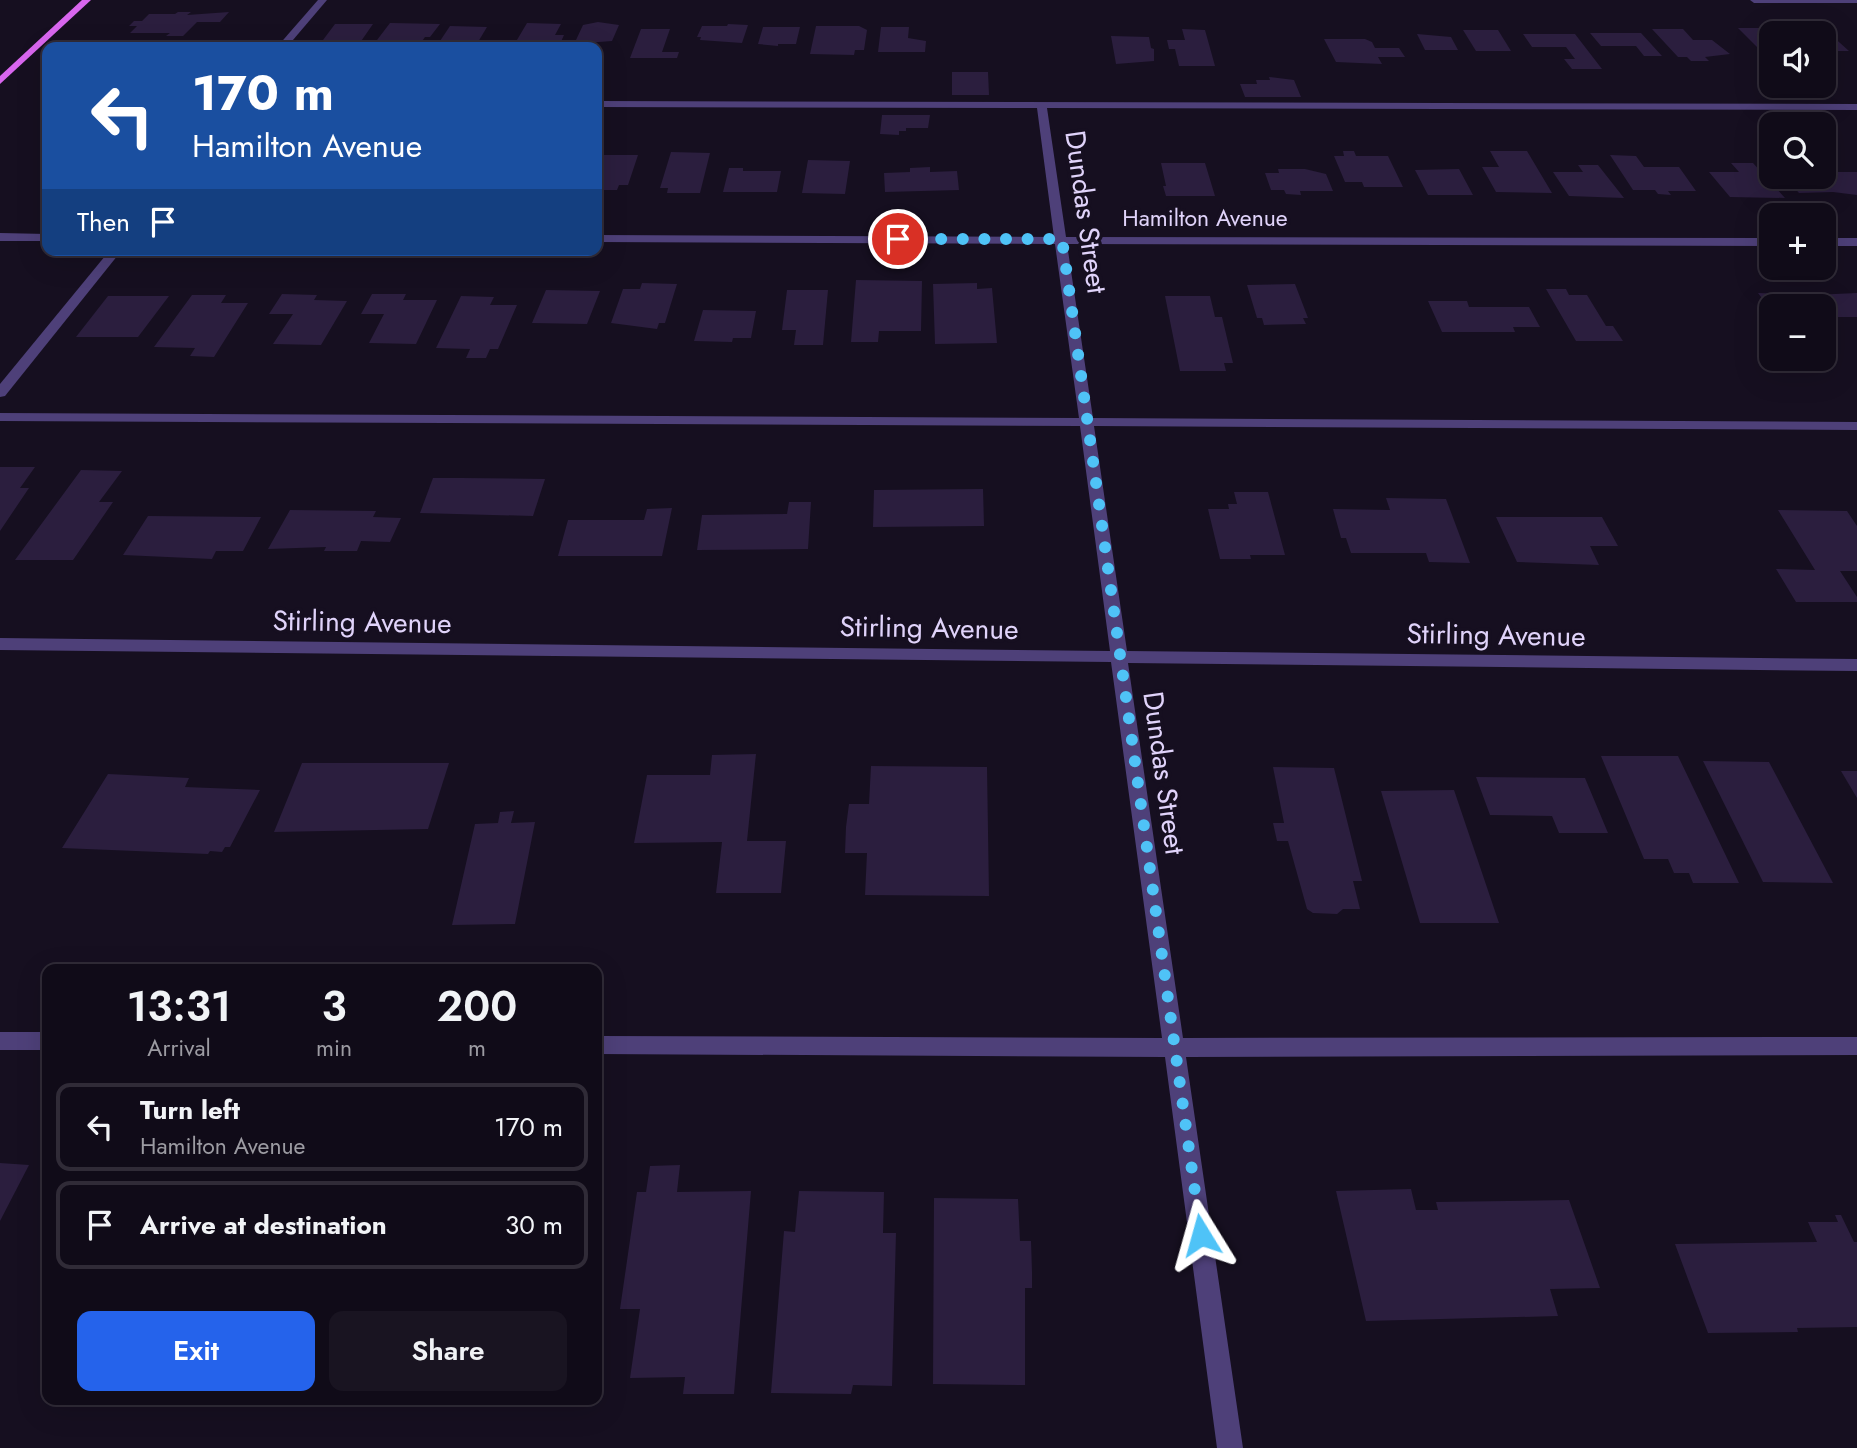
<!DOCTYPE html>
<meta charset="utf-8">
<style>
body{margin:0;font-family:Jost,sans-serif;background:#191421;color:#f1f3f6;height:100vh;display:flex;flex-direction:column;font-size:26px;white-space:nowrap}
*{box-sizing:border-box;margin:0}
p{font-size:23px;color:#9c9ba2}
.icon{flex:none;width:38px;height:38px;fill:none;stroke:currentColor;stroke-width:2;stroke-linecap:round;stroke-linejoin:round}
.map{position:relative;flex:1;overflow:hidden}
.details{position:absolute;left:42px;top:964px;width:560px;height:441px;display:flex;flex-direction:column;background:#100b18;border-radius:14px;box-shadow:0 7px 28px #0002,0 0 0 2px #302b37}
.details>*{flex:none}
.hud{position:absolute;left:42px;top:42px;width:560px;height:214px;border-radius:14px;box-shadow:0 7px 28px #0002,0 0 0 2px #302b37;background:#1a4fa0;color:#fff;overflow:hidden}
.buttons{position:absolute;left:1759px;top:21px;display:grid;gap:14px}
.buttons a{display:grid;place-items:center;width:77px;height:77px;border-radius:14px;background:#100b18;box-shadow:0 7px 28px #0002,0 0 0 2px #302b37;font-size:35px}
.pin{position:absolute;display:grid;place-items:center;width:60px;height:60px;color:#fff;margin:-30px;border:4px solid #fff;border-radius:50%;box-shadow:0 2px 7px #0007}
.me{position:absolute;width:77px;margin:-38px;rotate:352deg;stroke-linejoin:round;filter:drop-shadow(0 0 5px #0008)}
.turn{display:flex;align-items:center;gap:24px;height:147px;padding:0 35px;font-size:32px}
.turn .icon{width:91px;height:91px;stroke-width:2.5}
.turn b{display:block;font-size:49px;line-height:60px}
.then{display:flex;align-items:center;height:66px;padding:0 35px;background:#0003;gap:14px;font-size:26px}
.eta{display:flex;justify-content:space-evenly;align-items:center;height:119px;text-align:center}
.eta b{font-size:42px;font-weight:600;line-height:49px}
.action{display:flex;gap:14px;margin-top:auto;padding:14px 35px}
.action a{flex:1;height:80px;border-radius:14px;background:#2563eb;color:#fff;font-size:28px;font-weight:600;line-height:80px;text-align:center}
.action a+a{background:#191421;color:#f1f3f6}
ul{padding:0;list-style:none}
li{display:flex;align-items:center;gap:21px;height:88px;margin:0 14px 10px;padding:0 21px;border:4px solid #302b37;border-radius:14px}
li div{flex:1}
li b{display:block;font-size:26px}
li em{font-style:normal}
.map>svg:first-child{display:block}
.building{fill:#2b1e3e}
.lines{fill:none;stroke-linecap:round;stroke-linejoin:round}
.minor{fill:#4e4079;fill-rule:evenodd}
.major{fill:#d866ee;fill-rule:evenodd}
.route{stroke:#4fc3f7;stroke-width:12;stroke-dasharray:0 21.6}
.labels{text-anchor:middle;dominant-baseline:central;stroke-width:7;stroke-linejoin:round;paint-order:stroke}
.far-street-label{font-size:23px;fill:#e0d3fa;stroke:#160f20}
.street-label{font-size:28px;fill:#e0d3fa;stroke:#160f20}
</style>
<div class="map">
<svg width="1857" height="1448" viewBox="0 0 1857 1448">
<rect width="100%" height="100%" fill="#160f20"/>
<g class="building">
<polygon points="178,12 191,12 187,15 229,12 220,22 197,22 183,36 166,36 170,33 130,33 137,26 129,26 134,21 142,21 149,14 175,14"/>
<polygon points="598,22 619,25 612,41 586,43 588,41 576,40 583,25"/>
<polygon points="390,23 440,24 430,37 425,37 420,44 374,44"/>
<polygon points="527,23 561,24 555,35 564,35 559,46 514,45"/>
<polygon points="335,24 373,24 357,47 328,47 333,40 323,40"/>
<polygon points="728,24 748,25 742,43 700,40 701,37 697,37 702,26 727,26"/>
<polygon points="450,26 487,27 475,47 436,47"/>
<polygon points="816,26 859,26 867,30 864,50 855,50 854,55 810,54"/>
<polygon points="763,27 800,27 796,44 778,44 778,46 758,44"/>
<polygon points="881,27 909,27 908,38 926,41 925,52 878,52"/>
<polygon points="1787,27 1829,28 1836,34 1830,34 1849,51 1824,51 1824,33 1793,33"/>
<polygon points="1738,28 1771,28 1777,33 1771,33 1771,48 1758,48"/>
<polygon points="641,29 670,29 662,52 679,52 677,58 630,58"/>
<polygon points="1182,29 1205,30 1215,66 1179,66 1175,49 1169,49 1167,40 1185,40"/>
<polygon points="1652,29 1683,29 1693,40 1712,40 1730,54 1705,57 1709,61 1691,61 1687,57 1678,57"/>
<polygon points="1463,30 1498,30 1511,51 1476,51"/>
<polygon points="1590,33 1641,33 1662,56 1644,56 1636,46 1601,46"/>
<polygon points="1417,34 1451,37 1458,50 1425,50"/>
<polygon points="1523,34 1575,34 1602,69 1572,69 1564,59 1575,59 1566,47 1532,47"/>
<polygon points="1111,36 1149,37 1151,48 1154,49 1154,61 1116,64"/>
<polygon points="1324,39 1365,39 1372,42 1375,48 1399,48 1405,57 1378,57 1382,64 1336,62"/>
<polygon points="116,42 169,42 164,47 110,47"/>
<polygon points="952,72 988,72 989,95 952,95"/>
<polygon points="1269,77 1294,80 1301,97 1245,97 1240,84 1257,84 1256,80 1270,80"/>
<polygon points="882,115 930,115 928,128 906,128 906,131 899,131 899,135 880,134"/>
<polygon points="1343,151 1354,151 1356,156 1388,156 1403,187 1364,187 1362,182 1345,182 1334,156 1344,156"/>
<polygon points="1490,151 1527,151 1552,193 1496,192 1482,167 1499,167"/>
<polygon points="671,152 710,153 700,193 667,193 668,188 660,188"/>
<polygon points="599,155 638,155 628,185 619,185 617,190 597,190"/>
<polygon points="1610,155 1636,156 1644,167 1679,167 1696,191 1668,191 1671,195 1658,194 1655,190 1633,190"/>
<polygon points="808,160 850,161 845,194 802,193"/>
<polygon points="1161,163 1205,163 1215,196 1166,196 1163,186 1166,186"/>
<polygon points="1731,163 1753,163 1785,198 1730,197 1709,172 1739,172"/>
<polygon points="1578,165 1598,165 1624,198 1569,196 1553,172 1583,172"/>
<polygon points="930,167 930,172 957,171 959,190 885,192 884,173 910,172 910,168"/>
<polygon points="729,168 743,168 743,171 781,171 777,192 723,192"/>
<polygon points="1278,169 1305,169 1326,174 1333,191 1300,191 1301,195 1286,194 1284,190 1271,190 1265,173 1279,173"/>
<polygon points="1459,169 1473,195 1428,195 1415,170"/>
<polygon points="1824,172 1857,172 1857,195 1833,192 1799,193 1785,177 1824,177"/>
<polygon points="856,280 922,281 921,331 879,331 878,342 851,342"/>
<polygon points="642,283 677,284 665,323 659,323 657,329 611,323 623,289 640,289"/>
<polygon points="977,283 977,289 992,288 997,343 935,344 933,284"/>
<polygon points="1295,284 1308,318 1303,318 1306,324 1264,325 1262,318 1257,318 1247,285"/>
<polygon points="1546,289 1566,289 1569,295 1587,295 1606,326 1613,326 1623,341 1576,341"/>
<polygon points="546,290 600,291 587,324 532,323"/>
<polygon points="787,290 828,290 823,345 794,345 796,330 782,330"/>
<polygon points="1758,293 1813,295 1857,293 1857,317 1824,317 1824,306 1771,306 1771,310"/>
<polygon points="282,294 317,295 314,300 347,301 321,345 273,344 293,314 269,314"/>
<polygon points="372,294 406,294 403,300 437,300 416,344 369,343 384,314 361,314"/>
<polygon points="192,295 226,295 221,303 248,303 214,357 190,356 195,348 154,347"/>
<polygon points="108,296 169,296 138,337 76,337"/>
<polygon points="461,296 494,297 490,305 517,305 498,349 490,349 486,358 466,358 470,349 436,348"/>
<polygon points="1165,296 1210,296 1215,317 1222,317 1233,363 1224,363 1226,371 1180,371"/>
<polygon points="1428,301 1467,301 1469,307 1529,307 1540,327 1513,327 1515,332 1442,332"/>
<polygon points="703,310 756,311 751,338 733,338 732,342 694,341"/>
<polygon points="0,467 35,467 20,488 29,488 0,531"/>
<polygon points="81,470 122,471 99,502 113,502 73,560 15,560"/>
<polygon points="433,478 461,478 545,479 533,516 420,513"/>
<polygon points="983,489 984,526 873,527 874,490"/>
<polygon points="1234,492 1268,492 1285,555 1250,555 1251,559 1220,559 1208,509 1229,509 1228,504 1237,504"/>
<polygon points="1386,498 1446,499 1470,563 1429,562 1426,553 1351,553 1346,538 1341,538 1333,509 1390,510"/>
<polygon points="789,502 811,502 808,549 697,550 702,515 787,514"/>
<polygon points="672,508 662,556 558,556 568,520 644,520 647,509"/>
<polygon points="290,510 376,511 373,517 401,518 390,542 361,541 357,551 324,551 326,547 268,549"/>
<polygon points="1778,510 1847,511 1857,526 1857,571 1840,571 1857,597 1857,602 1796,602 1776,569 1815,570"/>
<polygon points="148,516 261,517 243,551 216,551 212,559 123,555"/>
<polygon points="1496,517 1602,517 1618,546 1590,546 1599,565 1517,562"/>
<polygon points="756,754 747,841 786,841 781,893 716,893 722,842 634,843 647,775 710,775 712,755"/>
<polygon points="1601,756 1678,756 1739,883 1693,883 1689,873 1674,873 1668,859 1644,859"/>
<polygon points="1703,761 1769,762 1833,883 1763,882"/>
<polygon points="302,763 449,763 428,829 274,832"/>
<polygon points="871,766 987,767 989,896 865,895 867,853 845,853 846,827 849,804 869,804"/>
<polygon points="1273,767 1334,768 1362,881 1353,881 1360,909 1343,909 1337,914 1313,913 1307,909 1288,841 1277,841 1273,823 1284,823"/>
<polygon points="1841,771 1857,771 1857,798"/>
<polygon points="108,774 189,778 185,787 260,790 230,847 225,847 222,852 210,851 208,854 62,848"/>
<polygon points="1476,777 1585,778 1608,833 1559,833 1552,816 1490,815"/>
<polygon points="1454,790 1499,923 1420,923 1381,791"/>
<polygon points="514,811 511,823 535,822 515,924 452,925 475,824 498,823 500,812"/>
<polygon points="0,1163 29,1165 0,1221"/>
<polygon points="680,1165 677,1192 751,1191 734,1394 683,1394 685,1377 630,1378 640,1309 620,1309 637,1192 646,1192 650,1166"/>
<polygon points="597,1189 604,1189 598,1216 597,1216"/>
<polygon points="1411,1189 1416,1210 1438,1210 1436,1202 1569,1200 1600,1288 1550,1289 1558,1316 1366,1321 1336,1191"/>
<polygon points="799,1191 884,1192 883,1233 896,1233 892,1386 853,1385 851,1394 771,1393 784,1231 795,1232"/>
<polygon points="934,1198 1018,1199 1020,1241 1031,1241 1032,1272 1032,1288 1025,1288 1025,1385 933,1384"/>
<polygon points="1835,1215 1841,1215 1854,1242 1857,1242 1857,1327 1797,1328 1798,1332 1708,1333 1675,1244 1817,1242 1808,1222 1838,1222"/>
</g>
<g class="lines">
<g class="minor">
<polygon points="318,0 327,0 287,47 277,47"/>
<polygon points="1750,0 1857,0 1857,3 1754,3"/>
<polygon points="597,101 1857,104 1857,110 1047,108 1066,237 1771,238 1771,246 1067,244 1093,418 1857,422 1857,430 1094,426 1127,651 1857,659 1857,671 1128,663 1183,1038 1857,1037 1857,1055 1186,1057 1243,1448 1217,1448 1165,1057 597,1054 597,1036 1162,1038 1111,662 0,650 0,638 1110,651 1080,426 0,421 0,413 1079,418 1055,244 597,242 597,235 1054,237 1037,108 597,107"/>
<polygon points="0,233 47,234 47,241 0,241"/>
<rect x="1824" y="238" width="33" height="8"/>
<polygon points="110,250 122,250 5,396 0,397 0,384"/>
<rect x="0" y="1032" width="47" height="18"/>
</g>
<polygon class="major" points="82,0 91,0 0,84 0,76"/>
</g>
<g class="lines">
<polyline class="route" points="898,239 1062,239 1201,1235"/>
</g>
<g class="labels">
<g class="far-street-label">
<text x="1205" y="218">Hamilton Avenue</text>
</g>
<g class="street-label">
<text transform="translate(1086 212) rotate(82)">Dundas Street</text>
<text transform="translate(362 622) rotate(1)">Stirling Avenue</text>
<text transform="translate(929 628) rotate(1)">Stirling Avenue</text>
<text transform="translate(1496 635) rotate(1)">Stirling Avenue</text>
<text transform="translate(1164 773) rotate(82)">Dundas Street</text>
</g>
</g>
</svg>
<div class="buttons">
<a><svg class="icon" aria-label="sound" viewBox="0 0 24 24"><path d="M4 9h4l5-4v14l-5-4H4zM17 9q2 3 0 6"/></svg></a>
<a><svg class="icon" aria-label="search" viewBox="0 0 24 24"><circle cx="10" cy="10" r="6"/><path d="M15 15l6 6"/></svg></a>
<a>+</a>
<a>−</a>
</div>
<div class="pin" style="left:898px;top:239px;background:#d93025"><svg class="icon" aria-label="arrive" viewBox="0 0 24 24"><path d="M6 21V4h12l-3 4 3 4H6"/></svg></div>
<svg class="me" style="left:1201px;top:1235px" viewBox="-20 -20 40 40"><path d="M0-17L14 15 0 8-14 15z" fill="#4fc3f7" stroke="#fff" stroke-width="4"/></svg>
<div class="hud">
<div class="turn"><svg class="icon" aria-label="left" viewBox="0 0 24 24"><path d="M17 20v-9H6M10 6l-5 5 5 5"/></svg><div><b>170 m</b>Hamilton Avenue</div></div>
<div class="then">Then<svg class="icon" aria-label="arrive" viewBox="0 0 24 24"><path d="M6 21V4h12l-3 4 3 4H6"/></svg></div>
</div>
<section class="details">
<div class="eta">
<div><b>13:31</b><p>Arrival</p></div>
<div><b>3</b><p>min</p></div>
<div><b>200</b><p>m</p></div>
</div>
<ul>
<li><svg class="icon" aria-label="left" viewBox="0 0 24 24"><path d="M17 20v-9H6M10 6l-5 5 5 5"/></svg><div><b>Turn left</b><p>Hamilton Avenue</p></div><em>170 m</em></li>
<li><svg class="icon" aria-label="arrive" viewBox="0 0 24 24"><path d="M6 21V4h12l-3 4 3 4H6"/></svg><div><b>Arrive at destination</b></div><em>30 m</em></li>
</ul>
<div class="action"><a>Exit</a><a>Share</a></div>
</section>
</div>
